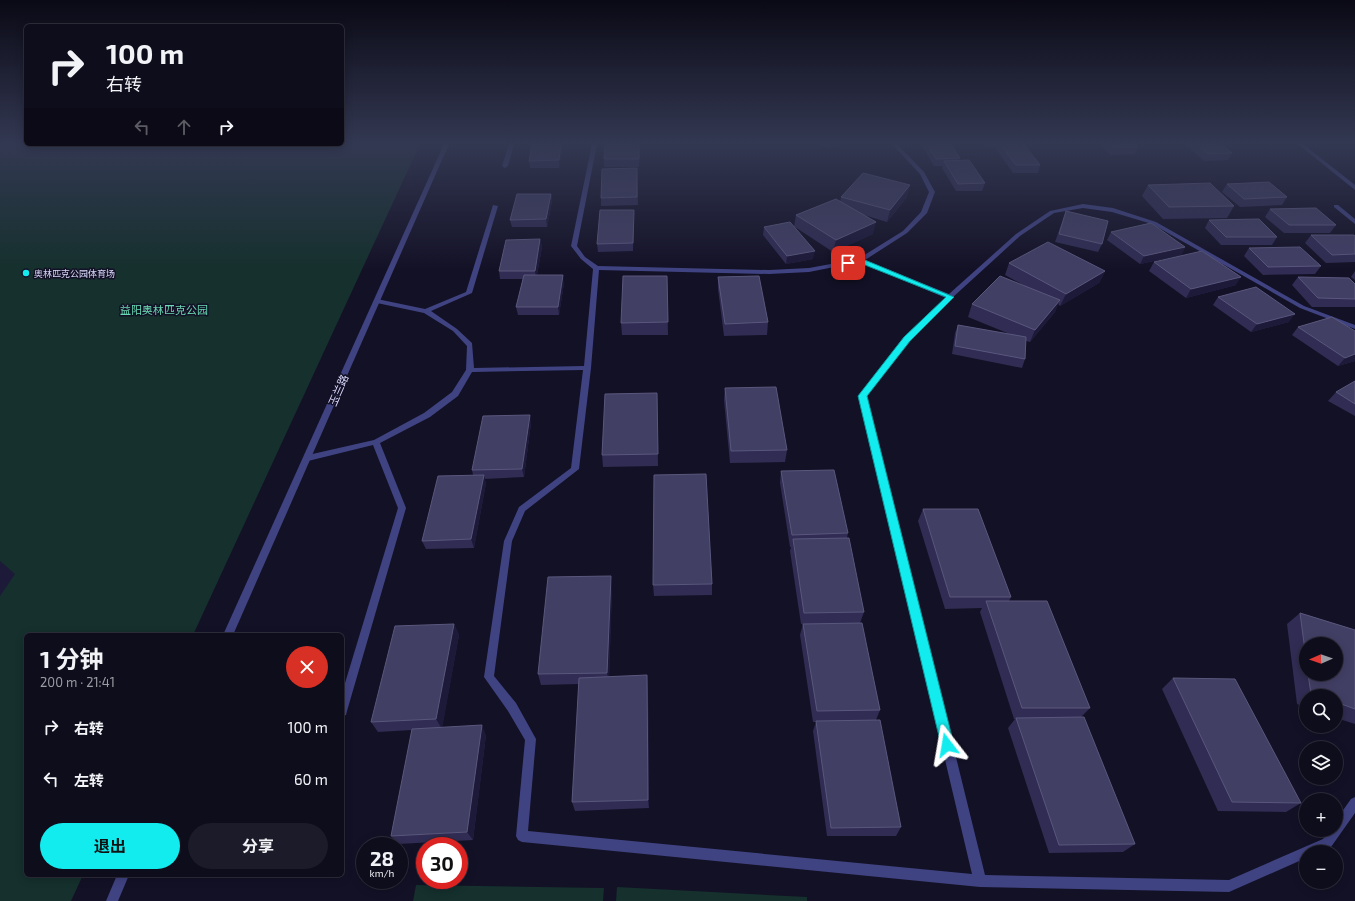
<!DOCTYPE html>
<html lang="zh">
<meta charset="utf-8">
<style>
body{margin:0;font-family:"Exo 2","Noto Sans SC",sans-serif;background:#1c1b29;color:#f1f3f6;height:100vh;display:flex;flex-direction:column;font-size:15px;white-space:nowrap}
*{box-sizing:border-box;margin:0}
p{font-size:13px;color:#9b9ca3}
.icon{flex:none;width:22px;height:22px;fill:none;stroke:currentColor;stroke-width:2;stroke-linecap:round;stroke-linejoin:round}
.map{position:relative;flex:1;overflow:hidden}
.panel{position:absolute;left:24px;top:633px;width:320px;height:244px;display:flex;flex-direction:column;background:#0e0d1c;border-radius:6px;box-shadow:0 2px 10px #0003,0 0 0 1px #2e2d3b}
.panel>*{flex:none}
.top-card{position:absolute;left:24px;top:24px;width:320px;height:122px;border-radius:6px;box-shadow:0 2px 10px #0003,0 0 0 1px #2e2d3b;background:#0e0d1c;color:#f1f3f6;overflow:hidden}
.needle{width:26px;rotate:268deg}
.fabs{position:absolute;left:1299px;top:637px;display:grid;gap:8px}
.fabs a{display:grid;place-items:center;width:44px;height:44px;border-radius:50%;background:#0e0d1c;box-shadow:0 2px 10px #0003,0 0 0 1px #2e2d3b;font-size:20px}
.speed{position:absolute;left:356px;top:837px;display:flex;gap:8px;font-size:20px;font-weight:700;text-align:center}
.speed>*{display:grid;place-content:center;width:52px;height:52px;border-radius:50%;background:#0e0d1c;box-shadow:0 2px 10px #0003,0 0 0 1px #2e2d3b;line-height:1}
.speed small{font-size:10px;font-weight:400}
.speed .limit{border:6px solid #d22;background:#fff;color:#111}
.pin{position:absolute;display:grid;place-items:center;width:34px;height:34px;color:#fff;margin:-17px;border-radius:8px;box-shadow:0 2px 6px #0006}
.me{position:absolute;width:44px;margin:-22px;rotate:346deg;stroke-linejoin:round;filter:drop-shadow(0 0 3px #0008)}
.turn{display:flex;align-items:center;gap:14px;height:84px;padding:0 16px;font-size:18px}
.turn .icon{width:52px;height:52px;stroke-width:2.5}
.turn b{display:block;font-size:28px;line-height:34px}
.lanes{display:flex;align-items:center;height:38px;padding:0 16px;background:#0003;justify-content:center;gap:20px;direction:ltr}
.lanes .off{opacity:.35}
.round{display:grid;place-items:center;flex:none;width:42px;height:42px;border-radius:21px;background:#1c1b29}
.summary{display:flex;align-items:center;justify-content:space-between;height:68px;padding:0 16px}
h1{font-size:24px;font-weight:700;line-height:30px}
.action{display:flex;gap:8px;margin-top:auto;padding:8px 16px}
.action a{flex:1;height:46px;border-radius:24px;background:#13ecef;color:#111;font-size:16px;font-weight:700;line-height:46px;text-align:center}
.action a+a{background:#1c1b29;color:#f1f3f6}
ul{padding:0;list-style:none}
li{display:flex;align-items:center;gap:12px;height:52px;padding:0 16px}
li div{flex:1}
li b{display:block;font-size:15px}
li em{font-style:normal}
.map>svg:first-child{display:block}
.green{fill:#15302d}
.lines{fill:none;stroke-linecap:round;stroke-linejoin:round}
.minor{fill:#404382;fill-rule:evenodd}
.tertiary{fill:#404382;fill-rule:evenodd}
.wall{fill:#302c53;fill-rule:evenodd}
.shaded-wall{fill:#1d1939}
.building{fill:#423f65;stroke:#5a577d}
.route{fill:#13ecef;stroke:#0c999b}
.poi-dot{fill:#13ecef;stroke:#131126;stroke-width:1.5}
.labels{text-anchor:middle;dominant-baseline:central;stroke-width:3;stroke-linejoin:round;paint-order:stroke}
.far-poi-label{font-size:9px;fill:#dad9fc;stroke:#131126;text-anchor:start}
.park-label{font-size:11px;fill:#6ad8b3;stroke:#131126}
.street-label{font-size:11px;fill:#dad9fc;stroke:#131126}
</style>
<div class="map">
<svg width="1355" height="901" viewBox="0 0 1355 901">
<rect width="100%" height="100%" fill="#131126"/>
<g class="green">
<polygon points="0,144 420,144 193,635 26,635 26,875 83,875 71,901 0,901"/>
<polygon points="416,885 604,888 603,901 413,901"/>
<polygon points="617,887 807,897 807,901 616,901"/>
</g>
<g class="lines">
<g class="minor">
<polygon points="509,144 514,144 508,166 505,168 502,166"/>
<path d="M592,144H597L577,246L585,257L598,266L769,270L809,268L858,259L903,231L921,212L929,192L920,174L892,144H897L924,172L935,192L927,213L907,233L865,260L949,294L1016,234L1050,211L1083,204L1113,208L1156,222L1304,306L1355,325V329L1300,308L1152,224L1112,212L1083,208L1054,213L1020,236L952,298L909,341L867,396L985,875L1229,880L1323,839L1329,830H1336V820L1351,799L1355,797V813L1331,847L1320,852H1306V858L1229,892L980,887L522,842L518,840L516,836L525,740L508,711L484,677L504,541L519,507L571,468L583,370L472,372L458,396L430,417L380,443L406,508L347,711L346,715L342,716V693L398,508L373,445L308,461L304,458L308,455L374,440L424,413L452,392L466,370L467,346L453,331L424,313L377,303L374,301L377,299L425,309L466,292L493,205L498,206L472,293L431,311L457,329L472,343L474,368L584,366L593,269L581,259L571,246ZM859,262L946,298L905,337L859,396L972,874L528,831L536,739L516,703L494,676L512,541L525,511L579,469L591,368L599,270L769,274L809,272Z"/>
<polygon points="1334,205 1338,205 1355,219 1355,224 1334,207"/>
</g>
<g class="tertiary">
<polygon points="444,144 449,144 233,635 223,635"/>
<polygon points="1298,144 1303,144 1355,185 1355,190"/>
<polygon points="117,875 129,875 118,901 106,901"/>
</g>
</g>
<g class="wall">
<polygon points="532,144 563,144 559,168 530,168 529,161"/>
<polygon points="605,144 640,144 639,167 604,167 604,159"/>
<polygon points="820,144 843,144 830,149"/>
<polygon points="921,144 951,144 960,158 959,161 985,183 982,191 956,191 942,168 943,166 934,166"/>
<polygon points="983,144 1024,144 1040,165 1038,173 1013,173 996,149 997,147 986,148"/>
<polygon points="1100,144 1136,144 1138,147 1135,154 1110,155"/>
<polygon points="1185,144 1222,144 1232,153 1228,160 1204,161"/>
<polygon points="637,168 638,205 601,206 601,198"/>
<polygon points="1227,184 1287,197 1282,205 1240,207 1222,192"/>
<polygon points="1148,185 1234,206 1227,218 1163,219 1142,196"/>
<polygon points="551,194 552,201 547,227 512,227 510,220"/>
<polygon points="841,197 907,197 887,222 864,215 873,234 833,252 795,227 813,259 786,264 763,235 764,227 794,227 796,215 840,202"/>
<polygon points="1270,209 1336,225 1330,233 1284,233 1265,217"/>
<polygon points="634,210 633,251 598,252 597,244"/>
<polygon points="1066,211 1102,244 1098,252 1055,242"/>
<polygon points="1209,220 1277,237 1272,245 1221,245 1205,228"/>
<polygon points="1111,232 1185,247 1181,255 1140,264 1107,240"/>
<polygon points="1311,235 1355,236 1355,262 1326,263 1305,243"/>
<polygon points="540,239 542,247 537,275 564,283 559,315 518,315 516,307 523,279 500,279 499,271"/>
<polygon points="1249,248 1321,266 1315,274 1263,275 1244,256"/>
<polygon points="1154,262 1236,285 1186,298 1149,271"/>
<polygon points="1009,263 1105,271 1099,283 1060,306 1058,304 1055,312 1030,342 1026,341 1025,359 1022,368 952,354 955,333 958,325 1012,335 968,317 972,304 1025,286 1005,275"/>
<polygon points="1355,271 1355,280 1351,277"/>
<polygon points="667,276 668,335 622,335 621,323"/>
<polygon points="718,277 768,322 767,335 724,336 718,289"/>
<polygon points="1298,277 1355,284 1355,307 1312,307 1292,285"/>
<polygon points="1218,297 1289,322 1251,332 1213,305"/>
<polygon points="1298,327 1355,331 1355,361 1338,366 1292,335"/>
<polygon points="1355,381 1355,416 1328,401 1336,392"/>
<polygon points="725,388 787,450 785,462 730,463 724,400"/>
<polygon points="657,393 658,466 603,467 602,455"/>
<polygon points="531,423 524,477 484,479 486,483 474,548 426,549 422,541 473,475 472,470"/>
<polygon points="781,471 848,533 847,538 864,612 860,623 880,710 876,720 901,827 896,836 827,836 813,731 816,722 813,722 800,635 803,624 801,624 790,551 791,547 790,547 780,483"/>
<polygon points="923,509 1011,597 1009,601 1090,708 1081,717 1135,844 1123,852 1049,853 1008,728 1015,719 1014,719 980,612 982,608 945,609 918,521"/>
<polygon points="712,584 712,595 654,596 653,585"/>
<polygon points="612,588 609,677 648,686 649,808 575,811 572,802 579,684 541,685 538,674"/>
<path d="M1300,613L1355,630V724L1336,718V696H1306V708L1297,704L1287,624ZM1306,644L1336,674H1306Z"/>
<polygon points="454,624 459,635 442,727 486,735 473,840 398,844 391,836 412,730 378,732 371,722"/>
<polygon points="1173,678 1301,803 1286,812 1218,811 1162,689"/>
</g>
<g class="shaded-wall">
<polygon points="561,144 563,144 563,145 559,168 559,160"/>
<polygon points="831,144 843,144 830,149"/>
<polygon points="910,185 907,197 887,222 890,210"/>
<polygon points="551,194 552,201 547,227 546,219"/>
<polygon points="876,222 873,234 833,252 836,240"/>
<polygon points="540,239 542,247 536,279 535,271"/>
<polygon points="1185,247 1181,255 1140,264 1144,256"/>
<polygon points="815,251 813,259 786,264 787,256"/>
<polygon points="1105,271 1099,283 1060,306 1066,294"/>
<polygon points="563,275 564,283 559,315 558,307"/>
<polygon points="1241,277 1236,285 1186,298 1191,289"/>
<polygon points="1060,300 1055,312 1030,342 1035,330"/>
<polygon points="1295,314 1289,322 1251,332 1257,324"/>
<polygon points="1355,354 1355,361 1338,366 1345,358"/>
<polygon points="530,415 531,423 524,477 522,469"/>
<polygon points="484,475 486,483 474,548 471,539"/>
<polygon points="0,561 15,574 0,596"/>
<polygon points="611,576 612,588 609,683 607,673"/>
<polygon points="454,624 459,635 442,729 436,719"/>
<polygon points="647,675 648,686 649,808 648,800"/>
<polygon points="482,725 486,735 473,840 467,832"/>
</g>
<g class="building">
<polygon points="532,144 561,144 559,160 529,161"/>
<polygon points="605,144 639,144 639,159 604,159"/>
<polygon points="927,144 951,144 960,158 936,159"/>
<polygon points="1000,144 1024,144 1040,165 1016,165"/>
<polygon points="1111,144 1136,144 1138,147 1113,147"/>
<polygon points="1197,144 1222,144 1232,153 1208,154"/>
<polygon points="969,160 985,183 958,184 944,161"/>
<polygon points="637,168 637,197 601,198 602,169"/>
<polygon points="863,173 910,185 890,210 841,197"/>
<polygon points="1269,182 1287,197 1244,199 1227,184"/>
<polygon points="1210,183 1234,206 1169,207 1148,185"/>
<polygon points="517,194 551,194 546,219 510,220"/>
<polygon points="836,199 876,222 836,240 796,215"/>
<polygon points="1316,208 1336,225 1289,225 1270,209"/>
<polygon points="600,210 634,210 633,243 597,244"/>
<polygon points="1066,211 1108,221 1102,244 1059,234"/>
<polygon points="1259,219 1277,237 1226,237 1209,220"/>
<polygon points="790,222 815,251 787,256 764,227"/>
<polygon points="1151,223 1185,247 1144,256 1111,232"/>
<polygon points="1311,235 1354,235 1355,236 1355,254 1332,255"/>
<polygon points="540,239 535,271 499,271 506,240"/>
<polygon points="1048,242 1105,271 1066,294 1009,263"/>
<polygon points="1300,247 1321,266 1268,267 1249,248"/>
<polygon points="1202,251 1241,277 1191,289 1154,262"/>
<polygon points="524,275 563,275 558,307 516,307"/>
<polygon points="623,276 667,276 668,322 621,323"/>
<polygon points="759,276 768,322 725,324 718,277"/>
<polygon points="1000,276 1060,300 1035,330 972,304"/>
<polygon points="1298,277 1349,278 1355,284 1355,299 1318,298"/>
<polygon points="1256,287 1295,314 1257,324 1218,297"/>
<polygon points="1332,317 1355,331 1355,354 1345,358 1298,327"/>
<polygon points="958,325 1026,337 1025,359 955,346"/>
<polygon points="1355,381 1355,404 1336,392"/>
<polygon points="776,387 787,450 731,451 725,388"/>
<polygon points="657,393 658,454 602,455 605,394"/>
<polygon points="530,415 522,469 472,470 483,416"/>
<polygon points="834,470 848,533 792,535 781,471"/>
<polygon points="706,474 712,584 653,585 654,475"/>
<polygon points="484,475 471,539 422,541 438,476"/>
<polygon points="923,509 978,509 1011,597 950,597"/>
<polygon points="849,538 864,612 804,613 793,539"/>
<polygon points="611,576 607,673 538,674 548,577"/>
<polygon points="986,601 1047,601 1090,708 1022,708"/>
<polygon points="1300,613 1355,630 1355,709 1336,702 1336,696 1317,696 1311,694 1308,674 1336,674 1336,644 1306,644 1306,658"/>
<polygon points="862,623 880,710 817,711 803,624"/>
<polygon points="454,624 436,719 371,722 395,626"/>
<polygon points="647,675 648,800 572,802 579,678"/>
<polygon points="1173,678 1235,679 1301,803 1232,802"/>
<polygon points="1084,717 1135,844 1059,845 1016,718"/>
<polygon points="880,720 901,827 831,828 816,721"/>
<polygon points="482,725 467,832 391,836 412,729"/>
</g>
<linearGradient id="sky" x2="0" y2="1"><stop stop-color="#0a0915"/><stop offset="0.53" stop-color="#333852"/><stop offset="1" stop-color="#333852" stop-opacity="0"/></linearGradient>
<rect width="1355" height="270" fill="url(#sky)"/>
<polygon class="route" points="860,258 954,297 910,341 867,396 954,745 952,749 947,751 943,749 941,745 858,396 904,337 946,297 860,263 848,265 844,263"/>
<circle class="poi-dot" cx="26" cy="273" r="4"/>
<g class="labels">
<g class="far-poi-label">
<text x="34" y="273">奥林匹克公园体育场</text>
</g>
<g class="park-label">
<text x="164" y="309">益阳奥林匹克公园</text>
</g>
<g class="street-label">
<text transform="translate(338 390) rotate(-66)">玉兰路</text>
</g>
</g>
</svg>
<div class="fabs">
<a><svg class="needle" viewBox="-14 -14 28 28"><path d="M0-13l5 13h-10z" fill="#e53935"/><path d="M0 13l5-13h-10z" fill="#9b9ca3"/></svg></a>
<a><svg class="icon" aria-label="search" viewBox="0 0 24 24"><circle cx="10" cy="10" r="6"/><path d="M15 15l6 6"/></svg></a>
<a><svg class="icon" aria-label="layers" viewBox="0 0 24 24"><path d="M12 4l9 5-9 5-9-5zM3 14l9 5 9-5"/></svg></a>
<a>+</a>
<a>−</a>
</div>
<div class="speed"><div>28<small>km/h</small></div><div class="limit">30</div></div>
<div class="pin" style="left:848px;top:263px;background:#d93025"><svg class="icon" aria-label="arrive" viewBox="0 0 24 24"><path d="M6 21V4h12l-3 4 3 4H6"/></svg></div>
<svg class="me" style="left:947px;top:745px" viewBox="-20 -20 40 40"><path d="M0-17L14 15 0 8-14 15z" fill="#13ecef" stroke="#fff" stroke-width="4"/></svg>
<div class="top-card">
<div class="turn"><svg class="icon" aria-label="right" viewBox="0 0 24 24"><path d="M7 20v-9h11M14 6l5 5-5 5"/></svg><div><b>100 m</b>右转</div></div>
<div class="lanes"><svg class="icon off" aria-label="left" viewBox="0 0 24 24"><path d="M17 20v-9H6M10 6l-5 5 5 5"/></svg><svg class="icon off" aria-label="ahead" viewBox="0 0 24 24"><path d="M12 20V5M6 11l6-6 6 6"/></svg><svg class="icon" aria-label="right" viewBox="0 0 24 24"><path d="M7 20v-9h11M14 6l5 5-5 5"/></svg></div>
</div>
<section class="panel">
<div class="summary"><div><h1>1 分钟</h1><p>200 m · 21:41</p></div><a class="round" style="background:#d93025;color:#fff"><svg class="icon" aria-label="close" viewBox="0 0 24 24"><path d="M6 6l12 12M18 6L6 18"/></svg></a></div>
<ul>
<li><svg class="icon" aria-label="right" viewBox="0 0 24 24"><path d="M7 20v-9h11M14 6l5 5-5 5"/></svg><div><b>右转</b></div><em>100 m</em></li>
<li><svg class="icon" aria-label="left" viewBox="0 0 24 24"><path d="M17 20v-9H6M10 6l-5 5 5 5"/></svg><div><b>左转</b></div><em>60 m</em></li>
</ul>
<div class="action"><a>退出</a><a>分享</a></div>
</section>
</div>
